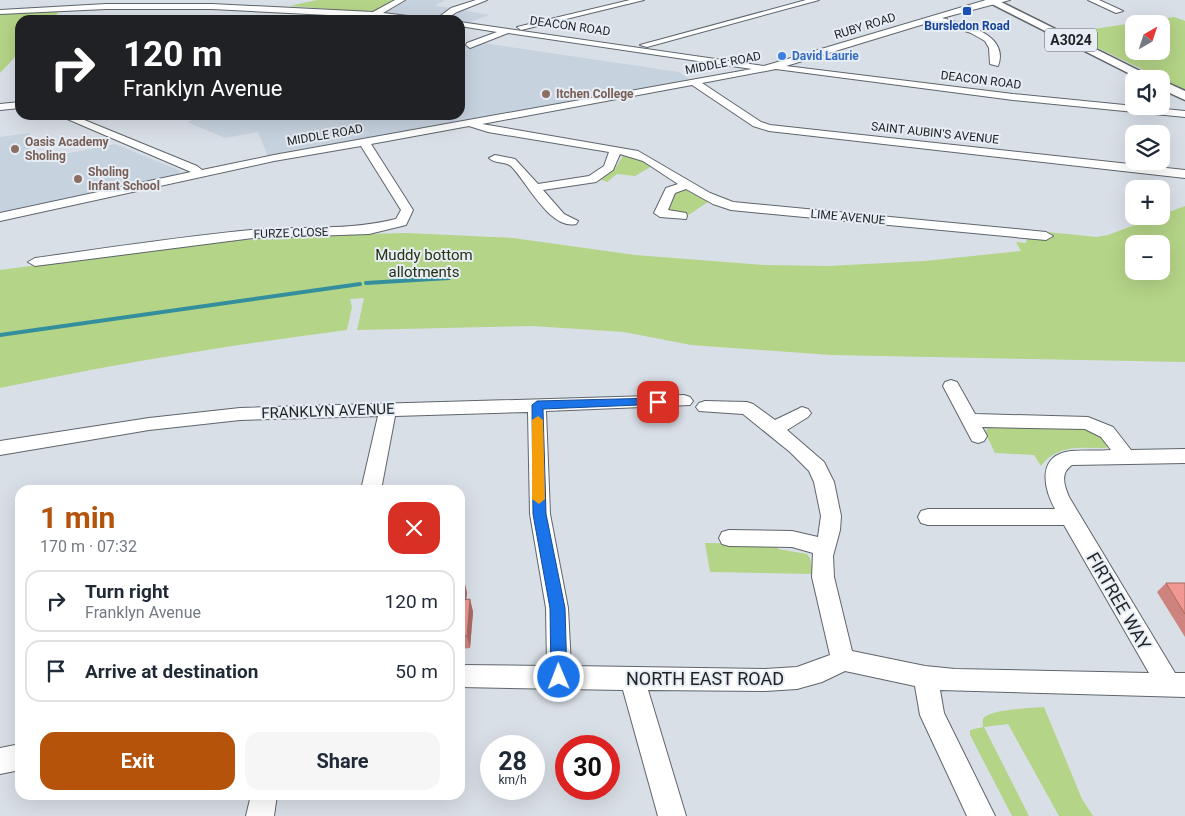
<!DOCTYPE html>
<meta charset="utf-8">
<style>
body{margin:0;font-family:Roboto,sans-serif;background:#f6f6f7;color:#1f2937;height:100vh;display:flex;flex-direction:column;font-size:19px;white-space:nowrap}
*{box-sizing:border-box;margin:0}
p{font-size:16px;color:#747a83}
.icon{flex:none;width:28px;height:28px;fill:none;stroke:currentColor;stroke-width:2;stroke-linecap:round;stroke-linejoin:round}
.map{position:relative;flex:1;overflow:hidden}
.side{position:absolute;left:15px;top:485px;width:450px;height:315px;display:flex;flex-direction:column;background:#fff;border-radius:15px;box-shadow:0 5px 20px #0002}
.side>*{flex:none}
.guide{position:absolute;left:15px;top:15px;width:450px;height:105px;border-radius:15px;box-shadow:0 5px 20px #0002;background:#202124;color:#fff;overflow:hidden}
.needle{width:32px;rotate:39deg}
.fabs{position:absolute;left:1125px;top:15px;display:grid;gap:10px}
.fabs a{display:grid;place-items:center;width:45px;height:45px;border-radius:10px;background:#fff;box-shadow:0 5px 20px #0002;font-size:25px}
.speed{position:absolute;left:480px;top:735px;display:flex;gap:10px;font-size:25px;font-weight:700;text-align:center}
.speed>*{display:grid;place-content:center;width:65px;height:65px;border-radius:50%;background:#fff;box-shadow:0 5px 20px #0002;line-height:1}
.speed small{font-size:12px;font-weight:400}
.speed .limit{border:8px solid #d22;background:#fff;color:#111}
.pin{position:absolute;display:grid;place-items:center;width:42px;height:42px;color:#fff;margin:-21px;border-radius:10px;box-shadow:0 2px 8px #0006}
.me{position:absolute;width:55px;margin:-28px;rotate:359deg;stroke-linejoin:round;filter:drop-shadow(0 0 4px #0008)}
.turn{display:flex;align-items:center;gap:18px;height:105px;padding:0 25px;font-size:22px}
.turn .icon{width:65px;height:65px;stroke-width:2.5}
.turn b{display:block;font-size:35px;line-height:42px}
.round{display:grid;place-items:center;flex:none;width:52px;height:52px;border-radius:15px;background:#f6f6f7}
.overview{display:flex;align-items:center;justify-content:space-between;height:85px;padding:0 25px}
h1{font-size:30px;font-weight:700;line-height:38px;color:#b45309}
.button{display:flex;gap:10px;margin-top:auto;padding:10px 25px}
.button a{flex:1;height:58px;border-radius:15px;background:#b45309;color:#fff;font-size:20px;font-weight:700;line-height:58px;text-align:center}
.button a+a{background:#f6f6f7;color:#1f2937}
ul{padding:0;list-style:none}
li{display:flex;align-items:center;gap:15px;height:62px;margin:0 10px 8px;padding:0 15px;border:2px solid #e0e1e3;border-radius:15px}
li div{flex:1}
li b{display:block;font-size:19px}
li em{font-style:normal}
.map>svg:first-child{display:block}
.built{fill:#c6d2de}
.green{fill:#b4d487;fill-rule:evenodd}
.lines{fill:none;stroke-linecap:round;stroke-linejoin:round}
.stream{stroke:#348f9d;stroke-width:4}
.minor-casing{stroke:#5f656b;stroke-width:2}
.major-casing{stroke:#5f656b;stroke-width:3}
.minor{fill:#fff;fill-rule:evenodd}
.major{fill:#fff;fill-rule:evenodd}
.wall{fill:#cf837e}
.shaded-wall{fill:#a96a66}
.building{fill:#f19892;stroke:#a96a66}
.route{fill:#1a73e8;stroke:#114b97}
.slow{fill:#f59e0b}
.transit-dot{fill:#1a4fb4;stroke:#e6edf4;stroke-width:2}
.shop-dot{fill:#3f7fe0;stroke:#e6edf4;stroke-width:2}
.education-dot{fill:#8d6e63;stroke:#e6edf4;stroke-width:2}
.labels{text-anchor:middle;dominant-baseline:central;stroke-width:4;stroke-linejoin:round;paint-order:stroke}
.far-street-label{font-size:12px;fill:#1f2224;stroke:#e6edf4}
.far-transit-label{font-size:12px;font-weight:bold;fill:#164399;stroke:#e6edf4}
.far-shop-label{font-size:12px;font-weight:bold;fill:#366cbe;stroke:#e6edf4;text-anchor:start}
.far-education-label{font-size:12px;font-weight:bold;fill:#785e54;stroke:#e6edf4;text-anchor:start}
.shield{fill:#e6edf4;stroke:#5b5f62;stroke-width:1}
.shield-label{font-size:14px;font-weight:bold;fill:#1f2224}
.park-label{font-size:15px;fill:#263211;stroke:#e6edf4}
.street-label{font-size:15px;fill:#1f2224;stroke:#e6edf4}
.near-street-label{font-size:18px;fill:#1f2224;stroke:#e6edf4}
</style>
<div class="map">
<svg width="1185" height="816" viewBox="0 0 1185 816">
<rect width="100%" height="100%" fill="#d9dfe7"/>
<g class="built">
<polygon points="405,0 445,0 435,6 452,8 432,20 370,20"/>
<polygon points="462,10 473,12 489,15 470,22 447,20"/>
<polygon points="483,43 679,72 695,83 269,159 258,132 225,138 187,122 207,115 460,115 460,44 472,48"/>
<polygon points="30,133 30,161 115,144 181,171 175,175 0,213 0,137"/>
</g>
<g class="green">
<polygon points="317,0 395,0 376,11 369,12 289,6"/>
<polygon points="61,10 51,20 20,20 20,52 0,73 0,14"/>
<path d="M1174,17L1185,21V90L1067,33ZM1134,24H1161V51H1134Z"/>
<polygon points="624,154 652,166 635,176 617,174 607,182 600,179 615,169"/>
<polygon points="679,190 686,190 708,202 687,216 673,213 667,209 672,193"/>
<path d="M1185,206V362L831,355L691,345L624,332L532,326L357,330L364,298L350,299L352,307L347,330C230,345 115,364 0,388V270L218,242L292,236L406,233L513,238L635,255L765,265L828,266L924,261L1021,251L1016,242L1026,243L1027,238H1050L1047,232L1097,237L1108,235ZM1134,244H1161V271H1134Z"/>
<path d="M990,425L1077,427L1098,432L1109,445L1106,448C1081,448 1057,444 1041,466L1034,455L995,453L985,432Z"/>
<polygon points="705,543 777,544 778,549 807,554 810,558 813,574 710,572"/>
<path d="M1044,707L1082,799L1093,816H1059L1008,724L984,727L1029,816H1012L970,735V730L983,727C983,724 982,722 983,719C988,709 1033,708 1044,707Z"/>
</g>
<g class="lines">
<g class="stream">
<polyline points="366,283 449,278"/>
<polyline points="0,335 360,284"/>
</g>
<defs>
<g id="minor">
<polygon points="395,0 405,0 383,13 424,18 428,20 212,9 106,9 0,14 0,10 106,4 212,4 373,12"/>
<polygon points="476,0 487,0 457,12 444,20 435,20 451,8"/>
<polygon points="630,0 644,0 521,30 517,27"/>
<polygon points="806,0 819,0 647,47 640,45"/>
<path d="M986,0H1010L942,18C964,24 1010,34 998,66L990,64L989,48L985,41L971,33L934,21L786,66L1013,94L1185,111V117L1013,100L776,69L702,83L761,122L770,125L1185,170V178L769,131L753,126L692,85L482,124L638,151L710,193L733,202L1046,232L1053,236L1046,240L731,210L713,204L686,189L675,193L668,210L686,213L687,216L686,219L660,217L654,213L666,188L678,184L643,161L620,154L613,170L596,182L543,190L564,214L578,221L576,224C550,230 527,182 511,166C504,161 495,164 489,158L495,155L515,159L538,184L589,176L604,166L609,152L488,132L469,126L371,144L413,210L406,225L369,234L253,238L35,266L28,262L35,258C107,248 179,237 251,230C300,226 348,231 396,219L401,210L361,146L274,161L0,221V213L191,172L58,115H72L197,166L202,170L274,155L752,69L508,33L470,48L466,45L467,43L497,32L460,26V22L764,66Z"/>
<polygon points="1088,0 1099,0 1123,11 1116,13"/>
<polygon points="20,102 20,108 0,110 0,104"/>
<path d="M951,380L957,382L975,414L1088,417L1113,427L1131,450L1185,449V463L1072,465C1060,473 1064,485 1069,497L1175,673H1185V697L940,690L944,713L995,816H967L920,715L915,686L845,671L822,682L797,689L765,691L648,690L686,816H658L623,690L460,687V665L547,666L546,608L530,514L528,412L395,416L381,490H361L378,416L240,420L149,430L0,455V441L149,418L240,408L684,395L690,397L693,401L690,405L546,411L550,514L568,608L571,666L765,669L797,667L830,655L812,577L813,553L792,547L729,546L722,544L719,538L722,532L729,530L792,531L818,537L821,516L814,482L809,471L790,452L743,414L699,411L696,407L699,403L705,401L747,402L753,404L775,420L802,407L808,409L811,413L808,417L787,430L824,462L834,482L841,516L840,530L833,556L834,577L852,651L925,666L955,669L1149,673L1064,525H928L921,523L918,517L921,511L928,509H1055C1043,487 1037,455 1071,451C1084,450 1098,451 1111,450L1101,437L1085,429L982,427L987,436L984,441L978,443L972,441L943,386L945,382Z"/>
<polygon points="20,744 20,770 0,774 0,748"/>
<polygon points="251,795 277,795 274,816 246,816"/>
</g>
<g id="major">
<polygon points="984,0 997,0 1156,79 1140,79"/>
<polygon points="1161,80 1185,91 1185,100 1161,89"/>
</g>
</defs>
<use href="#minor" class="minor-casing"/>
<use href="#major" class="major-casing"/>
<use href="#minor" class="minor"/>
<use href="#major" class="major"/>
</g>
<g class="wall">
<polygon points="460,580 464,580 467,593 466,599 470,599 473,612 470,648 460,649"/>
<polygon points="1166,583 1185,583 1185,637 1157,592"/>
</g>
<g class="shaded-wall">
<polygon points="464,580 467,593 465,613 462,600"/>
<polygon points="470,599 473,612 470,648 467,636"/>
</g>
<g class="building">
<polygon points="460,580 464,580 462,600 470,599 467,636 460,636"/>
<polygon points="1166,583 1185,583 1185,614"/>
</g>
<polygon class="route" points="658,398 662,399 662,404 543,409 546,514 565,608 567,677 565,682 559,684 554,682 551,677 550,608 533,514 532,405 537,401"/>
<polygon class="slow" points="538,416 543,420 545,499 539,504 532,499 532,420"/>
<rect class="transit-dot" x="962" y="6" width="10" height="10" rx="2.5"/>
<circle class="shop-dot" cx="782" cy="56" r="5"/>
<g class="education-dot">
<circle cx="546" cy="94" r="5"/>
<circle cx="15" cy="149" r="5"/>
<circle cx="78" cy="179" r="5"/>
</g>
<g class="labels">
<g class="far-street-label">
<text transform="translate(570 26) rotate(8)">DEACON ROAD</text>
<text transform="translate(865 26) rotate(-17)">RUBY ROAD</text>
<text transform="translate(723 63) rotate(-11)">MIDDLE ROAD</text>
<text transform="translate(981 80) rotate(7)">DEACON ROAD</text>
<text transform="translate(935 133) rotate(6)">SAINT AUBIN'S AVENUE</text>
<text transform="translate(325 135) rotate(-10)">MIDDLE ROAD</text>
<text transform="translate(848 217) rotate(5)">LIME AVENUE</text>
<text transform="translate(291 233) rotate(-2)">FURZE CLOSE</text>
</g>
<g class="far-transit-label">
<text x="967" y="26">Bursledon Road</text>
</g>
<g class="far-shop-label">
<text x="792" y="56">David Laurie</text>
</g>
<g class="far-education-label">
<text x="556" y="94">Itchen College</text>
<text x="25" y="142">Oasis Academy<tspan x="25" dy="14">Sholing</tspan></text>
<text x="88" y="172">Sholing<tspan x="88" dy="14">Infant School</tspan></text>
</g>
<rect class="shield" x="1045" y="28.5" width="52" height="23" rx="4"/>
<g class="shield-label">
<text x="1071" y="40">A3024</text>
</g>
<g class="park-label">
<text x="424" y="255">Muddy bottom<tspan x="424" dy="17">allotments</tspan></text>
</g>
<g class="street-label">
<text transform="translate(328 411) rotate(-2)">FRANKLYN AVENUE</text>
</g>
<g class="near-street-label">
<text transform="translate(1119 601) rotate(60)">FIRTREE WAY</text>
<text x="705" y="678">NORTH EAST ROAD</text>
</g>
</g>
</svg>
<div class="fabs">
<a><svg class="needle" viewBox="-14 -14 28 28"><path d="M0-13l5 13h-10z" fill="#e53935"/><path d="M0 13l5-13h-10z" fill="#747a83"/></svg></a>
<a><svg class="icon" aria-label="sound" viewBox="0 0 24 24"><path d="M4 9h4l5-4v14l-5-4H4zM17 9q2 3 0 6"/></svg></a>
<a><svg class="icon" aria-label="layers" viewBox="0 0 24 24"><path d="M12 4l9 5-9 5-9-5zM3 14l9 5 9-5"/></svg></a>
<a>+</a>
<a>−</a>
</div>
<div class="speed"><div>28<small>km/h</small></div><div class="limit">30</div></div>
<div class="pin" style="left:658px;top:402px;background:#d93025"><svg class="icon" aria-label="arrive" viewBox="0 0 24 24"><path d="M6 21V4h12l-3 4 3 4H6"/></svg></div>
<svg class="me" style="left:559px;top:677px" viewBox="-20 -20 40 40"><circle r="17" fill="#1a73e8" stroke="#fff" stroke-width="3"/><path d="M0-11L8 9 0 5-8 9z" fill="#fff"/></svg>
<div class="guide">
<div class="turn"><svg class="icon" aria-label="right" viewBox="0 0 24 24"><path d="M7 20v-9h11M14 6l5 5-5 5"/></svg><div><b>120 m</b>Franklyn Avenue</div></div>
</div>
<section class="side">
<div class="overview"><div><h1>1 min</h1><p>170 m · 07:32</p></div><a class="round" style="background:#d93025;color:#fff"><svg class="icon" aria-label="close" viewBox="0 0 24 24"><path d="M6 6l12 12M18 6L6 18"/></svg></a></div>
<ul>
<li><svg class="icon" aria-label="right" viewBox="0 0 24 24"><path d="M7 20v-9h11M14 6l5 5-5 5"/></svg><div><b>Turn right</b><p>Franklyn Avenue</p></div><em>120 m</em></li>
<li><svg class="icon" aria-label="arrive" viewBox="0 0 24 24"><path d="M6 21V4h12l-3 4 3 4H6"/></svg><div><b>Arrive at destination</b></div><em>50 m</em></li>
</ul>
<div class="button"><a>Exit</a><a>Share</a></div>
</section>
</div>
